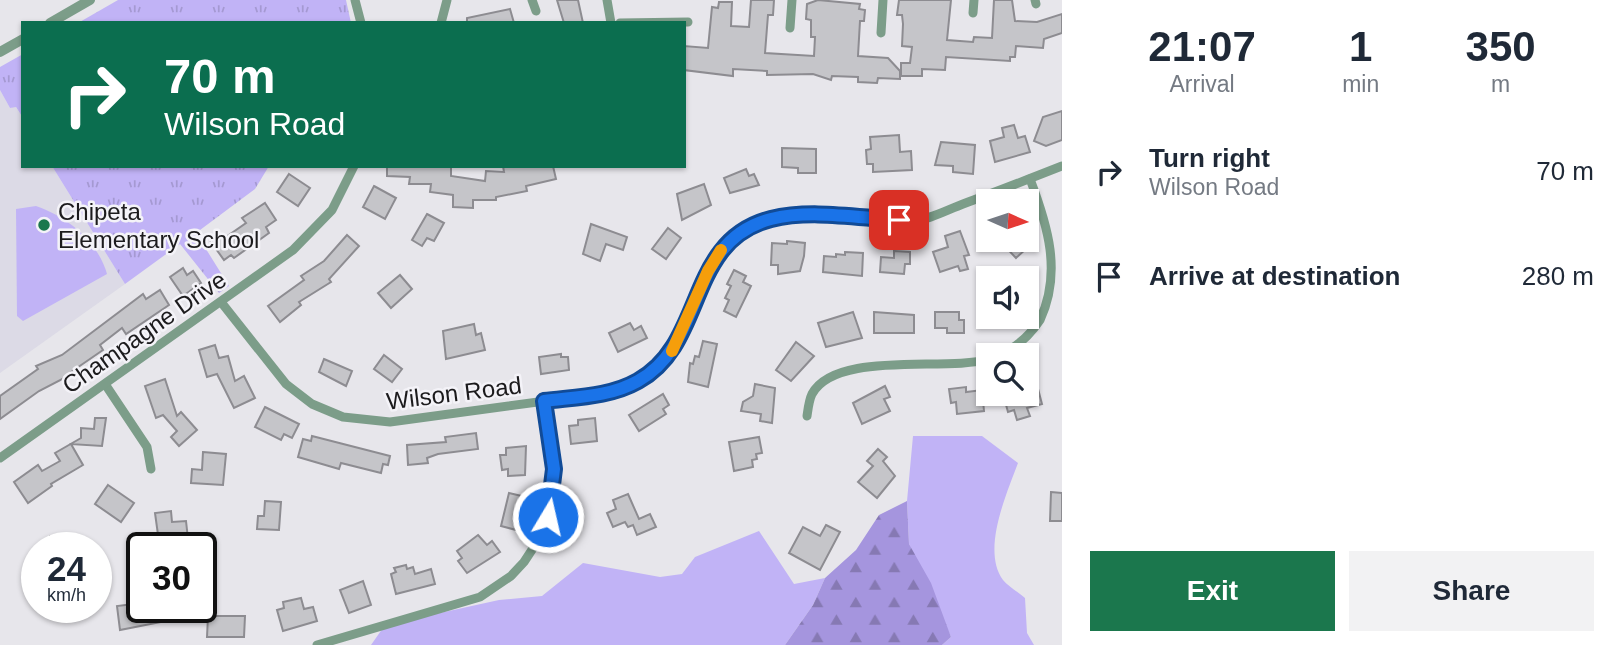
<!DOCTYPE html>
<style>
body{margin:0;font-family:Arial,sans-serif;background:#f2f2f3;color:#1f2937;height:100vh;display:flex;flex-direction:column;font-size:26px;white-space:nowrap}
*{box-sizing:border-box;margin:0}
p{font-size:23px;color:#747a83}
.icon{flex:none;width:38px;height:38px;fill:none;stroke:currentColor;stroke-width:2;stroke-linecap:round;stroke-linejoin:round}
.map{position:relative;flex:1;overflow:hidden}
.side{display:flex;flex-direction:column;background:#fff;width:560px}
.side>*{flex:none}
.top-card{position:absolute;left:21px;top:21px;width:665px;height:147px;border-radius:0px;box-shadow:0 2px 5px #0004;background:#0b6e4f;color:#fff;overflow:hidden}
.needle{width:46px;rotate:93deg}
.fabs{position:absolute;left:976px;top:189px;display:grid;gap:14px}
.fabs a{display:grid;place-items:center;width:63px;height:63px;border-radius:0px;background:#fff;box-shadow:0 2px 5px #0004;font-size:35px}
.speed{position:absolute;left:21px;top:532px;display:flex;gap:14px;font-size:35px;font-weight:700;text-align:center}
.speed>*{display:grid;place-content:center;width:91px;height:91px;border-radius:50%;background:#fff;box-shadow:0 2px 5px #0004;line-height:1}
.speed small{font-size:18px;font-weight:400}
.speed .limit{border:4px solid #111;border-radius:10px;background:#fff;color:#111}
.pin{position:absolute;display:grid;place-items:center;width:60px;height:60px;color:#fff;margin:-30px;border-radius:14px;box-shadow:0 4px 10px #0006}
.me{position:absolute;width:77px;margin:-38px;rotate:9deg;stroke-linejoin:round;filter:drop-shadow(0 0 5px #0008)}
.turn{display:flex;align-items:center;gap:24px;height:147px;padding:0 28px;font-size:32px}
.turn .icon{width:91px;height:91px;stroke-width:2.5}
.turn b{display:block;font-size:49px;line-height:60px}
.eta{display:flex;justify-content:space-evenly;align-items:center;height:119px;text-align:center}
.eta b{font-size:42px;font-weight:700;line-height:49px}
.action{display:flex;gap:14px;margin-top:auto;padding:14px 28px}
.action a{flex:1;height:80px;border-radius:0px;background:#1b774d;color:#fff;font-size:28px;font-weight:700;line-height:80px;text-align:center}
.action a+a{background:#f2f2f3;color:#1f2937}
ul{padding:0;list-style:none}
li{display:flex;align-items:center;gap:21px;height:105px;padding:0 28px}
li div{flex:1}
li b{display:block;font-size:26px}
li em{font-style:normal}
main{display:flex;flex:1;min-height:0}
.map>svg:first-child{display:block}
.built{fill:#dcdae6}
.green{fill:#c1b3f6}
.forest{fill:url(#forest-firs)}
.park{fill:url(#park-tufts)}
.building{fill:#c5c5c9;stroke:#8d8c91;stroke-width:2}
.lines{fill:none;stroke-linecap:round;stroke-linejoin:round}
.minor{stroke:#7c9d89;stroke-width:9}
.tertiary{stroke:#7c9d89;stroke-width:10}
.route-casing{stroke:#114b97;stroke-width:18}
.route{stroke:#1a73e8;stroke-width:12}
.slow{stroke:#f59e0b;stroke-width:12}
.poi-dot{fill:#1b774d;stroke:#f4f3f8;stroke-width:2.5}
.labels{text-anchor:middle;dominant-baseline:central;stroke-width:5;stroke-linejoin:round;paint-order:stroke}
.poi-label{font-size:24px;fill:#1c1b1d;stroke:#f4f3f8;text-anchor:start}
.street-label{font-size:24px;fill:#1c1b1d;stroke:#f4f3f8}
</style>
<main>
<div class="map">
<svg width="1062" height="645" viewBox="0 0 1062 645">
<defs>
<pattern id="forest-firs" width="22" height="20" patternUnits="userSpaceOnUse" patternTransform="scale(1.75)"><rect width="22" height="20" fill="#a595de"/><path d="M5 1l3.5 6h-7zM16 11l3.5 6h-7z" fill="#8679b3"/></pattern>
<pattern id="park-tufts" width="24" height="20" patternUnits="userSpaceOnUse" patternTransform="scale(1.75)"><rect width="24" height="20" fill="#c1b3f6"/><path d="M3 7l-1-3M5 7V3M7 7l1-3M15 17l-1-3M17 17v-4M19 17l1-3" fill="none" stroke="#a599d2"/></pattern>
</defs>
<rect width="100%" height="100%" fill="#e7e6eb"/>
<polygon class="built" points="0,90 10,108 15,106 23,118 23,166 52,166 125,284 0,373"/>
<g class="green">
<path d="M36,206C68,217 98,242 107,274L23,321L17,316L16,209Z"/>
<path d="M913,436H982L1018,463C1007,493 981,550 1003,580C1008,586 1018,592 1025,598L1027,633L1034,645H942L951,637L909,544L907,501Z"/>
<polygon points="759,531 794,584 825,578 813,605 785,645 371,645 385,625 499,600 542,596 583,563 660,577 682,574 695,557"/>
</g>
<polygon class="forest" points="907,501 909,544 931,583 951,637 942,645 785,645 813,605 825,578 856,550 879,515"/>
<g class="park">
<polygon points="118,0 346,0 351,23 78,23"/>
<polygon points="23,54 23,118 16,107 10,108 0,90 0,67"/>
<polygon points="52,166 269,166 255,189 196,233 229,286 219,293 180,244 125,284"/>
</g>
<g class="building">
<polygon points="557,0 578,0 583,23 564,23"/>
<polygon points="751,0 774,0 773,15 768,15 765,53 814,56 815,37 811,37 811,20 806,19 807,4 818,0 860,4 859,9 865,10 864,21 860,21 858,56 888,58 900,71 900,79 878,78 877,83 858,82 858,77 832,76 831,80 813,74 767,75 767,71 733,69 733,76 684,70 684,46 708,48 712,7 718,8 719,2 732,2 731,26 749,27"/>
<polygon points="899,0 951,0 947,40 973,42 974,37 992,38 994,0 1012,0 1015,21 1037,22 1062,14 1062,33 1044,39 1043,48 1016,46 1015,57 1010,57 1010,61 946,57 945,70 922,69 922,76 901,76 901,63 910,63 912,47 902,46 903,24 902,15 897,15"/>
<polygon points="510,9 514,23 467,23 467,18"/>
<polygon points="1062,111 1062,140 1046,146 1034,141 1043,117"/>
<polygon points="1014,125 1018,138 1025,136 1030,152 995,162 990,141 1004,137 1002,128"/>
<polygon points="899,135 900,152 911,151 912,170 873,172 873,164 867,164 866,150 871,149 870,137"/>
<polygon points="941,142 975,145 973,174 953,172 953,166 935,165"/>
<polygon points="782,148 816,149 816,173 798,173 798,168 782,167"/>
<polygon points="387,166 451,166 451,176 485,181 486,171 504,172 503,166 553,166 556,179 526,186 527,191 496,197 496,200 473,200 473,208 453,207 453,195 430,192 431,184 409,184 410,177 387,176"/>
<polygon points="746,169 749,176 754,174 759,185 730,193 724,178"/>
<polygon points="289,174 310,188 298,206 277,192"/>
<polygon points="704,184 711,205 682,220 677,194"/>
<polygon points="374,186 396,198 385,219 363,207"/>
<polygon points="265,203 276,220 266,227 269,233 234,258 231,255 224,260 211,242 221,235 223,239 246,223 242,218"/>
<polygon points="427,214 444,223 434,241 427,238 422,246 412,240"/>
<polygon points="591,224 627,237 623,250 606,244 600,261 583,254"/>
<polygon points="668,228 681,238 666,259 652,249"/>
<polygon points="960,231 969,255 964,256 968,269 960,271 958,266 940,272 933,252 948,247 945,236"/>
<polygon points="347,235 359,246 329,279 331,282 299,302 301,305 280,322 268,306 304,280 301,276 324,261"/>
<polygon points="999,240 1019,240 1027,248 1016,258"/>
<polygon points="787,241 805,243 804,256 800,271 778,274 778,265 771,265 772,243 787,244"/>
<polygon points="894,251 910,252 910,264 905,264 904,274 880,272 881,257 894,258"/>
<polygon points="845,252 863,253 862,276 823,272 824,256 836,257 836,254 845,255"/>
<polygon points="183,268 187,275 193,271 201,283 183,296 170,277"/>
<polygon points="734,270 746,276 743,282 751,286 736,317 724,311 729,300 725,298 731,286 727,284"/>
<polygon points="400,275 412,289 391,308 378,293"/>
<polygon points="160,290 169,305 126,334 122,328 100,345 103,350 71,372 72,374 39,391 0,419 0,396 38,369 36,366 62,355 143,294 146,299"/>
<polygon points="853,312 862,338 826,347 818,323"/>
<polygon points="874,312 914,315 914,333 874,333"/>
<polygon points="935,312 959,312 959,320 964,320 964,333 947,333 947,328 935,328"/>
<polygon points="630,323 634,330 641,326 647,338 618,352 609,333"/>
<polygon points="474,324 476,335 481,333 485,350 446,359 443,331"/>
<polygon points="703,341 717,344 708,387 688,382 690,363 693,364 695,356 699,357"/>
<polygon points="796,342 814,356 791,381 776,370"/>
<polygon points="215,345 219,358 228,356 235,381 244,376 255,398 234,408 217,374 207,377 199,350"/>
<polygon points="561,354 561,357 568,357 569,370 541,374 539,357"/>
<polygon points="384,355 402,369 392,382 374,369"/>
<polygon points="324,359 352,371 346,386 319,372"/>
<polygon points="165,379 177,416 181,412 197,430 179,446 171,437 177,431 163,415 156,418 145,386"/>
<polygon points="755,384 775,388 772,423 760,421 761,414 741,411 743,402 753,396"/>
<polygon points="1037,385 1042,404 1027,408 1030,416 1017,420 1014,410 1008,412 1003,394 1027,394 1027,388"/>
<polygon points="885,386 890,397 884,399 890,411 862,424 853,403"/>
<polygon points="966,387 966,392 982,390 984,411 957,414 956,402 951,403 949,389"/>
<polygon points="663,394 669,405 663,409 666,414 639,431 629,415"/>
<polygon points="265,407 299,424 292,438 284,434 281,440 255,427"/>
<polygon points="95,418 106,418 102,446 71,444 83,465 51,484 52,486 28,503 14,482 38,465 42,471 60,461 55,453 81,438 81,428 94,429"/>
<polygon points="595,418 597,441 571,444 569,426 578,425 578,420"/>
<polygon points="476,433 478,449 438,454 427,458 428,463 408,465 407,445 446,442 445,437"/>
<polygon points="312,436 390,456 388,465 383,464 381,473 341,463 339,469 298,457 303,439 311,441"/>
<polygon points="759,437 762,453 756,454 757,459 752,460 753,467 734,471 729,442"/>
<polygon points="526,446 525,475 508,476 508,469 502,470 500,455 506,455 506,448"/>
<polygon points="878,449 887,457 883,461 895,476 877,498 858,482 873,466 867,461"/>
<polygon points="203,452 226,454 223,485 191,483 192,469 202,470"/>
<polygon points="108,485 134,503 121,522 95,504"/>
<polygon points="1051,492 1062,493 1062,521 1050,521"/>
<polygon points="509,493 530,498 520,531 501,526"/>
<polygon points="628,494 639,519 650,514 656,527 637,535 633,525 628,527 625,522 613,527 607,513 616,509 613,500"/>
<polygon points="265,501 281,502 279,530 257,529 258,516 264,516"/>
<polygon points="171,511 172,522 186,521 188,539 159,542 155,513"/>
<polygon points="826,525 840,532 820,570 789,553 803,527 820,536"/>
<polygon points="478,535 487,545 492,541 500,552 467,573 458,561 462,558 457,551"/>
<polygon points="50,536 74,537 74,548 49,548"/>
<polygon points="406,565 407,569 413,567 415,574 431,569 435,584 396,594 391,574 396,572 394,568"/>
<polygon points="363,581 371,605 349,613 340,590"/>
<polygon points="301,598 304,609 313,607 317,621 283,631 277,610 284,608 283,602"/>
<polygon points="142,603 142,607 159,607 161,622 120,630 117,606"/>
<polygon points="208,616 245,616 244,637 207,637"/>
</g>
<g class="lines">
<g class="minor">
<polyline points="355,0 361,23"/>
<polyline points="532,0 536,11"/>
<polyline points="607,0 611,23"/>
<polyline points="1035,0 1036,4"/>
<polyline points="973,13 974,0"/>
<polyline points="441,23 447,0"/>
<polyline points="620,23 688,22"/>
<polyline points="790,28 792,0"/>
<polyline points="881,33 883,0"/>
<path d="M221,302L286,384L312,404L343,417L390,422L605,393C710,368 674,269 744,230C795,201 857,224 912,221C929,220 947,210 963,204C996,192 1029,179 1062,166"/>
<path d="M999,355C1016,348 1030,335 1040,320C1062,273 1048,226 1030,179"/>
<polyline points="105,384 147,447 151,469"/>
<path d="M807,416C808,409 809,400 812,394C836,350 946,372 989,359"/>
<polyline points="0,458 293,250 332,210 354,166"/>
<polyline points="317,645 480,597 511,576 524,562 543,533 552,499 553,469 544,401"/>
</g>
<g class="tertiary">
<polyline points="50,23 90,0"/>
<polyline points="0,52 23,39"/>
</g>
</g>
<g class="lines">
<defs>
<path id="route" d="M548,517L554,469L544,401C575,397 610,397 638,381C707,343 685,241 771,219C811,209 859,218 899,220"/>
</defs>
<use href="#route" class="route-casing"/>
<use href="#route" class="route"/>
<polyline class="slow" points="672,351 708,271 721,250"/>
</g>
<circle class="poi-dot" cx="44" cy="225" r="7"/>
<g class="labels">
<g class="poi-label">
<text x="58" y="211">Chipeta<tspan x="58" dy="28">Elementary School</tspan></text>
</g>
<g class="street-label">
<text transform="translate(144 332) rotate(-35)">Champagne Drive</text>
<text transform="translate(454 393) rotate(-7)">Wilson Road</text>
</g>
</g>
</svg>
<div class="fabs">
<a><svg class="needle" viewBox="-14 -14 28 28"><path d="M0-13l5 13h-10z" fill="#e53935"/><path d="M0 13l5-13h-10z" fill="#747a83"/></svg></a>
<a><svg class="icon" aria-label="sound" viewBox="0 0 24 24"><path d="M4 9h4l5-4v14l-5-4H4zM17 9q2 3 0 6"/></svg></a>
<a><svg class="icon" aria-label="search" viewBox="0 0 24 24"><circle cx="10" cy="10" r="6"/><path d="M15 15l6 6"/></svg></a>
</div>
<div class="speed"><div>24<small>km/h</small></div><div class="limit">30</div></div>
<div class="pin" style="left:899px;top:220px;background:#d93025"><svg class="icon" aria-label="arrive" viewBox="0 0 24 24"><path d="M6 21V4h12l-3 4 3 4H6"/></svg></div>
<svg class="me" style="left:548px;top:517px" viewBox="-20 -20 40 40"><circle r="17" fill="#1a73e8" stroke="#fff" stroke-width="3"/><path d="M0-11L8 9 0 5-8 9z" fill="#fff"/></svg>
<div class="top-card">
<div class="turn"><svg class="icon" aria-label="right" viewBox="0 0 24 24"><path d="M7 20v-9h11M14 6l5 5-5 5"/></svg><div><b>70 m</b>Wilson Road</div></div>
</div>
</div>
<section class="side">
<div class="eta">
<div><b>21:07</b><p>Arrival</p></div>
<div><b>1</b><p>min</p></div>
<div><b>350</b><p>m</p></div>
</div>
<ul>
<li><svg class="icon" aria-label="right" viewBox="0 0 24 24"><path d="M7 20v-9h11M14 6l5 5-5 5"/></svg><div><b>Turn right</b><p>Wilson Road</p></div><em>70 m</em></li>
<li><svg class="icon" aria-label="arrive" viewBox="0 0 24 24"><path d="M6 21V4h12l-3 4 3 4H6"/></svg><div><b>Arrive at destination</b></div><em>280 m</em></li>
</ul>
<div class="action"><a>Exit</a><a>Share</a></div>
</section>
</main>
